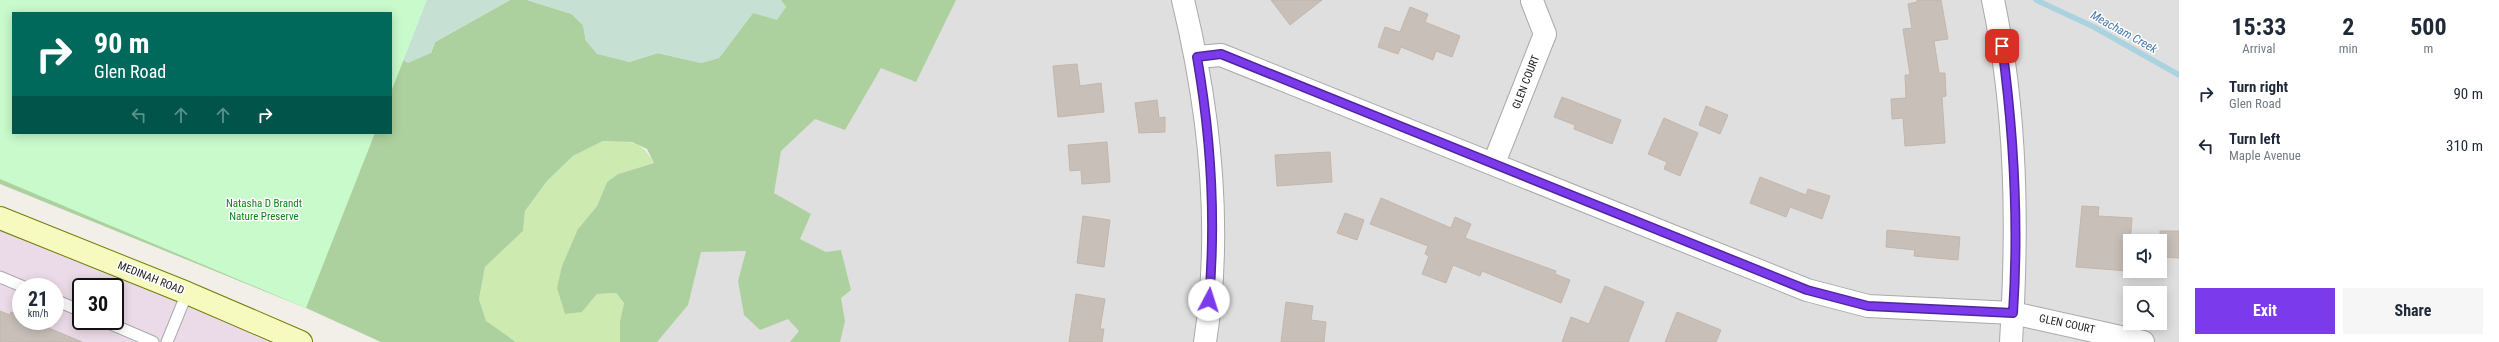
<!DOCTYPE html>
<style>
body{margin:0;font-family:"Roboto Condensed",sans-serif;background:#f6f6f7;color:#1f2937;height:100vh;display:flex;flex-direction:column;font-size:15px;white-space:nowrap}
*{box-sizing:border-box;margin:0}
p{font-size:13px;color:#747a83}
.icon{flex:none;width:22px;height:22px;fill:none;stroke:currentColor;stroke-width:2;stroke-linecap:round;stroke-linejoin:round}
.map{position:relative;flex:1;overflow:hidden}
.side{display:flex;flex-direction:column;background:#fff;width:320px}
.side>*{flex:none}
.banner{position:absolute;left:12px;top:12px;width:380px;height:122px;border-radius:0px;box-shadow:0 2px 10px #0003;background:#00695c;color:#fff;overflow:hidden}
.controls{position:absolute;left:2123px;top:234px;display:grid;gap:8px}
.controls a{display:grid;place-items:center;width:44px;height:44px;border-radius:0px;background:#fff;box-shadow:0 2px 10px #0003;font-size:20px}
.speed{position:absolute;left:12px;top:278px;display:flex;gap:8px;font-size:20px;font-weight:700;text-align:center}
.speed>*{display:grid;place-content:center;width:52px;height:52px;border-radius:50%;background:#fff;box-shadow:0 2px 10px #0003;line-height:1}
.speed small{font-size:10px;font-weight:400}
.speed .limit{border:2px solid #111;border-radius:6px;background:#fff;color:#111}
.pin{position:absolute;display:grid;place-items:center;width:34px;height:34px;color:#fff;margin:-17px;border-radius:8px;box-shadow:0 2px 6px #0006}
.me{position:absolute;width:44px;margin:-22px;rotate:5deg;stroke-linejoin:round;filter:drop-shadow(0 0 3px #0008)}
.turn{display:flex;align-items:center;gap:14px;height:84px;padding:0 16px;font-size:18px}
.turn .icon{width:52px;height:52px;stroke-width:2.5}
.turn b{display:block;font-size:28px;line-height:34px}
.lanes{display:flex;align-items:center;height:38px;padding:0 16px;background:#0003;justify-content:center;gap:20px;direction:ltr}
.lanes .off{opacity:.35}
.eta{display:flex;justify-content:space-evenly;align-items:center;height:68px;text-align:center}
.eta b{font-size:24px;font-weight:700;line-height:28px}
.action{display:flex;gap:8px;margin-top:auto;padding:8px 16px}
.action a{flex:1;height:46px;border-radius:0px;background:#7c3aed;color:#fff;font-size:16px;font-weight:700;line-height:46px;text-align:center}
.action a+a{background:#f6f6f7;color:#1f2937}
ul{padding:0;list-style:none}
li{display:flex;align-items:center;gap:12px;height:52px;padding:0 16px}
li div{flex:1}
li b{display:block;font-size:15px}
li em{font-style:normal}
main{display:flex;flex:1;min-height:0}
.map>svg:first-child{display:block}
.residential{fill:#e0dfdf;fill-rule:evenodd}
.industrial{fill:#ebdbe8;fill-rule:evenodd}
.grass{fill:#cdebb0}
.forest{fill:#add19e}
.wetland{fill:#c6e0d4}
.park{fill:#c8facc}
.lines{fill:none;stroke-linecap:round;stroke-linejoin:round}
.stream{stroke:#aad3df;stroke-width:5.5}
.building{fill:#c7bfb8;stroke:#c4b6ab}
.lane-casing{stroke:#a9a9a9;stroke-width:13}
.street-casing{stroke:#a9a9a9;stroke-width:24}
.secondary-casing{stroke:#707d05;stroke-width:24}
.lane{stroke:#fff;stroke-width:11}
.street{stroke:#fff;stroke-width:22}
.secondary{stroke:#f7fabf;stroke-width:22}
.route-casing{stroke:#51269a;stroke-width:10}
.route{stroke:#7c3aed;stroke-width:7}
.labels{text-anchor:middle;dominant-baseline:central;stroke-width:3;stroke-linejoin:round;paint-order:stroke}
.street-label{font-size:11px;fill:#222;stroke:#fff}
.park-label{font-size:11px;fill:#0c8416;stroke:#fff}
.water-label{font-size:12px;font-style:italic;fill:#4a7aab;stroke:#fff}
</style>
<main>
<div class="map">
<svg width="2179" height="342" viewBox="0 0 2179 342">
<rect width="100%" height="100%" fill="#f2efe9"/>
<path class="residential" d="M695,0H2179V342H645ZM2130,241H2160V271H2130ZM2130,293H2160V323H2130Z"/>
<path class="industrial" d="M0,227L279,342H0ZM21,287H55V321H21ZM81,287H115V321H81Z"/>
<path class="grass" d="M603,141C629,142 640,138 654,163L618,174L607,182L597,206L578,229L582,312L597,294L616,293L624,303L620,321V342H516L486,322L479,299L485,267L523,231L525,211L547,181L573,156Z"/>
<polygon class="forest" points="0,0 13,13 13,133 391,133 390,0 431,53 435,42 510,0 527,0 572,14 583,25 586,41 629,62 658,53 701,63 719,58 753,13 786,7 781,0 956,0 916,82 881,68 845,130 815,119 781,151 774,193 811,214 800,239 826,252 841,250 851,290 841,298 845,321 840,342 790,342 799,331 788,319 760,330 744,315 738,281 746,251 701,252 688,305 657,342 620,342 620,321 624,303 616,293 597,294 582,312 565,314 557,288 562,266 578,229 597,206 607,182 618,174 654,163 647,149 632,142 603,141 573,156 547,181 525,211 523,231 485,267 479,299 486,321 516,342 381,342 306,308 0,184"/>
<g class="wetland">
<polygon points="390,0 510,0 435,42 431,53 408,63 400,58"/>
<polygon points="527,0 781,0 786,7 777,20 753,13 719,58 701,63 658,53 629,62 597,54 586,41 583,25 572,14"/>
</g>
<polygon class="park" points="0,0 427,0 391,92 391,13 13,13 13,133 375,133 306,308 0,179"/>
<g class="lines">
<polyline class="stream" points="2036,0 2094,27 2179,75"/>
</g>
<g class="building">
<polygon points="1271,0 1322,0 1290,25"/>
<polygon points="1917,0 1941,0 1948,39 1934,41 1939,73 1945,73 1946,96 1942,97 1945,143 1905,146 1903,118 1892,119 1891,99 1906,98 1905,75 1910,75 1903,29 1912,28 1908,4 1917,2"/>
<polygon points="1410,7 1428,14 1425,22 1460,36 1452,57 1436,51 1433,60 1401,47 1398,54 1378,47 1385,27 1400,32"/>
<polygon points="1077,64 1080,86 1101,83 1104,112 1058,117 1053,66"/>
<polygon points="1562,97 1621,120 1612,144 1574,129 1575,125 1554,117"/>
<polygon points="1157,100 1159,118 1165,117 1165,132 1139,133 1135,103"/>
<polygon points="1706,106 1728,115 1720,134 1699,125"/>
<polygon points="1664,118 1698,133 1680,176 1664,169 1667,162 1648,154"/>
<polygon points="1107,142 1110,182 1082,184 1081,170 1070,171 1068,145"/>
<polygon points="1330,152 1332,182 1277,186 1275,155"/>
<polygon points="1760,177 1806,195 1808,189 1830,196 1822,219 1790,207 1786,217 1750,203"/>
<polygon points="1381,198 1451,228 1455,217 1471,224 1465,238 1556,271 1555,274 1570,280 1561,303 1482,271 1480,276 1453,265 1446,283 1422,274 1429,256 1425,254 1428,246 1370,224"/>
<polygon points="2082,206 2099,207 2098,216 2132,218 2128,271 2076,267"/>
<polygon points="1345,213 1364,220 1357,240 1337,233"/>
<polygon points="1083,216 1110,220 1104,267 1077,263"/>
<polygon points="1887,230 1960,237 1958,260 1914,256 1915,250 1886,247"/>
<polygon points="2160,231 2179,231 2179,258 2160,257"/>
<polygon points="1605,286 1644,302 1628,342 1562,342 1571,317 1589,324"/>
<polygon points="1076,294 1105,299 1100,329 1104,329 1102,342 1069,342"/>
<polygon points="1286,302 1313,306 1311,320 1326,322 1324,342 1281,342"/>
<polygon points="0,311 10,315 11,312 21,316 21,321 32,321 82,342 0,342"/>
<polygon points="1677,312 1721,330 1716,342 1665,342"/>
</g>
<g class="lines">
<defs>
<g id="lane">
<polyline points="0,277 24,287"/>
<polyline points="55,300 81,311"/>
<polyline points="104,321 153,342"/>
<polyline points="167,342 187,293"/>
</g>
<g id="street">
<path d="M1183,0C1210,112 1223,228 1205,342"/>
<path d="M1993,0C2017,113 2018,227 2011,342"/>
<polyline points="1197,57 1221,55 1807,290 1868,306 2013,313 2143,342"/>
<polyline points="1494,163 1545,34 1532,1"/>
</g>
<polyline id="secondary" points="0,218 187,293 301,342"/>
</defs>
<use href="#lane" class="lane-casing"/>
<use href="#street" class="street-casing"/>
<use href="#secondary" class="secondary-casing"/>
<use href="#lane" class="lane"/>
<use href="#street" class="street"/>
<use href="#secondary" class="secondary"/>
</g>
<g class="lines">
<defs>
<path id="route" d="M1209,300C1216,218 1211,137 1197,57L1221,54L1807,290L1868,306L2013,313C2019,223 2014,135 2002,46"/>
</defs>
<use href="#route" class="route-casing"/>
<use href="#route" class="route"/>
</g>
<g class="labels">
<g class="street-label">
<text transform="translate(1526 82) rotate(-69)">GLEN COURT</text>
<text transform="translate(151 278) rotate(22)">MEDINAH ROAD</text>
<text transform="translate(2067 324) rotate(12)">GLEN COURT</text>
</g>
<g class="park-label">
<text x="264" y="203">Natasha D Brandt<tspan x="264" dy="13">Nature Preserve</tspan></text>
</g>
<g class="water-label">
<text transform="translate(2124 32) rotate(29)">Meacham Creek</text>
</g>
</g>
</svg>
<div class="controls">
<a><svg class="icon" aria-label="sound" viewBox="0 0 24 24"><path d="M4 9h4l5-4v14l-5-4H4zM17 9q2 3 0 6"/></svg></a>
<a><svg class="icon" aria-label="search" viewBox="0 0 24 24"><circle cx="10" cy="10" r="6"/><path d="M15 15l6 6"/></svg></a>
</div>
<div class="speed"><div>21<small>km/h</small></div><div class="limit">30</div></div>
<div class="pin" style="left:2002px;top:46px;background:#d93025"><svg class="icon" aria-label="arrive" viewBox="0 0 24 24"><path d="M6 21V4h12l-3 4 3 4H6"/></svg></div>
<svg class="me" style="left:1209px;top:300px" viewBox="-20 -20 40 40"><circle r="19" fill="#fff"/><path d="M0-13L10 11 0 6-10 11z" fill="#7c3aed"/></svg>
<div class="banner">
<div class="turn"><svg class="icon" aria-label="right" viewBox="0 0 24 24"><path d="M7 20v-9h11M14 6l5 5-5 5"/></svg><div><b>90 m</b>Glen Road</div></div>
<div class="lanes"><svg class="icon off" aria-label="left" viewBox="0 0 24 24"><path d="M17 20v-9H6M10 6l-5 5 5 5"/></svg><svg class="icon off" aria-label="ahead" viewBox="0 0 24 24"><path d="M12 20V5M6 11l6-6 6 6"/></svg><svg class="icon off" aria-label="ahead" viewBox="0 0 24 24"><path d="M12 20V5M6 11l6-6 6 6"/></svg><svg class="icon" aria-label="right" viewBox="0 0 24 24"><path d="M7 20v-9h11M14 6l5 5-5 5"/></svg></div>
</div>
</div>
<section class="side">
<div class="eta">
<div><b>15:33</b><p>Arrival</p></div>
<div><b>2</b><p>min</p></div>
<div><b>500</b><p>m</p></div>
</div>
<ul>
<li><svg class="icon" aria-label="right" viewBox="0 0 24 24"><path d="M7 20v-9h11M14 6l5 5-5 5"/></svg><div><b>Turn right</b><p>Glen Road</p></div><em>90 m</em></li>
<li><svg class="icon" aria-label="left" viewBox="0 0 24 24"><path d="M17 20v-9H6M10 6l-5 5 5 5"/></svg><div><b>Turn left</b><p>Maple Avenue</p></div><em>310 m</em></li>
</ul>
<div class="action"><a>Exit</a><a>Share</a></div>
</section>
</main>
